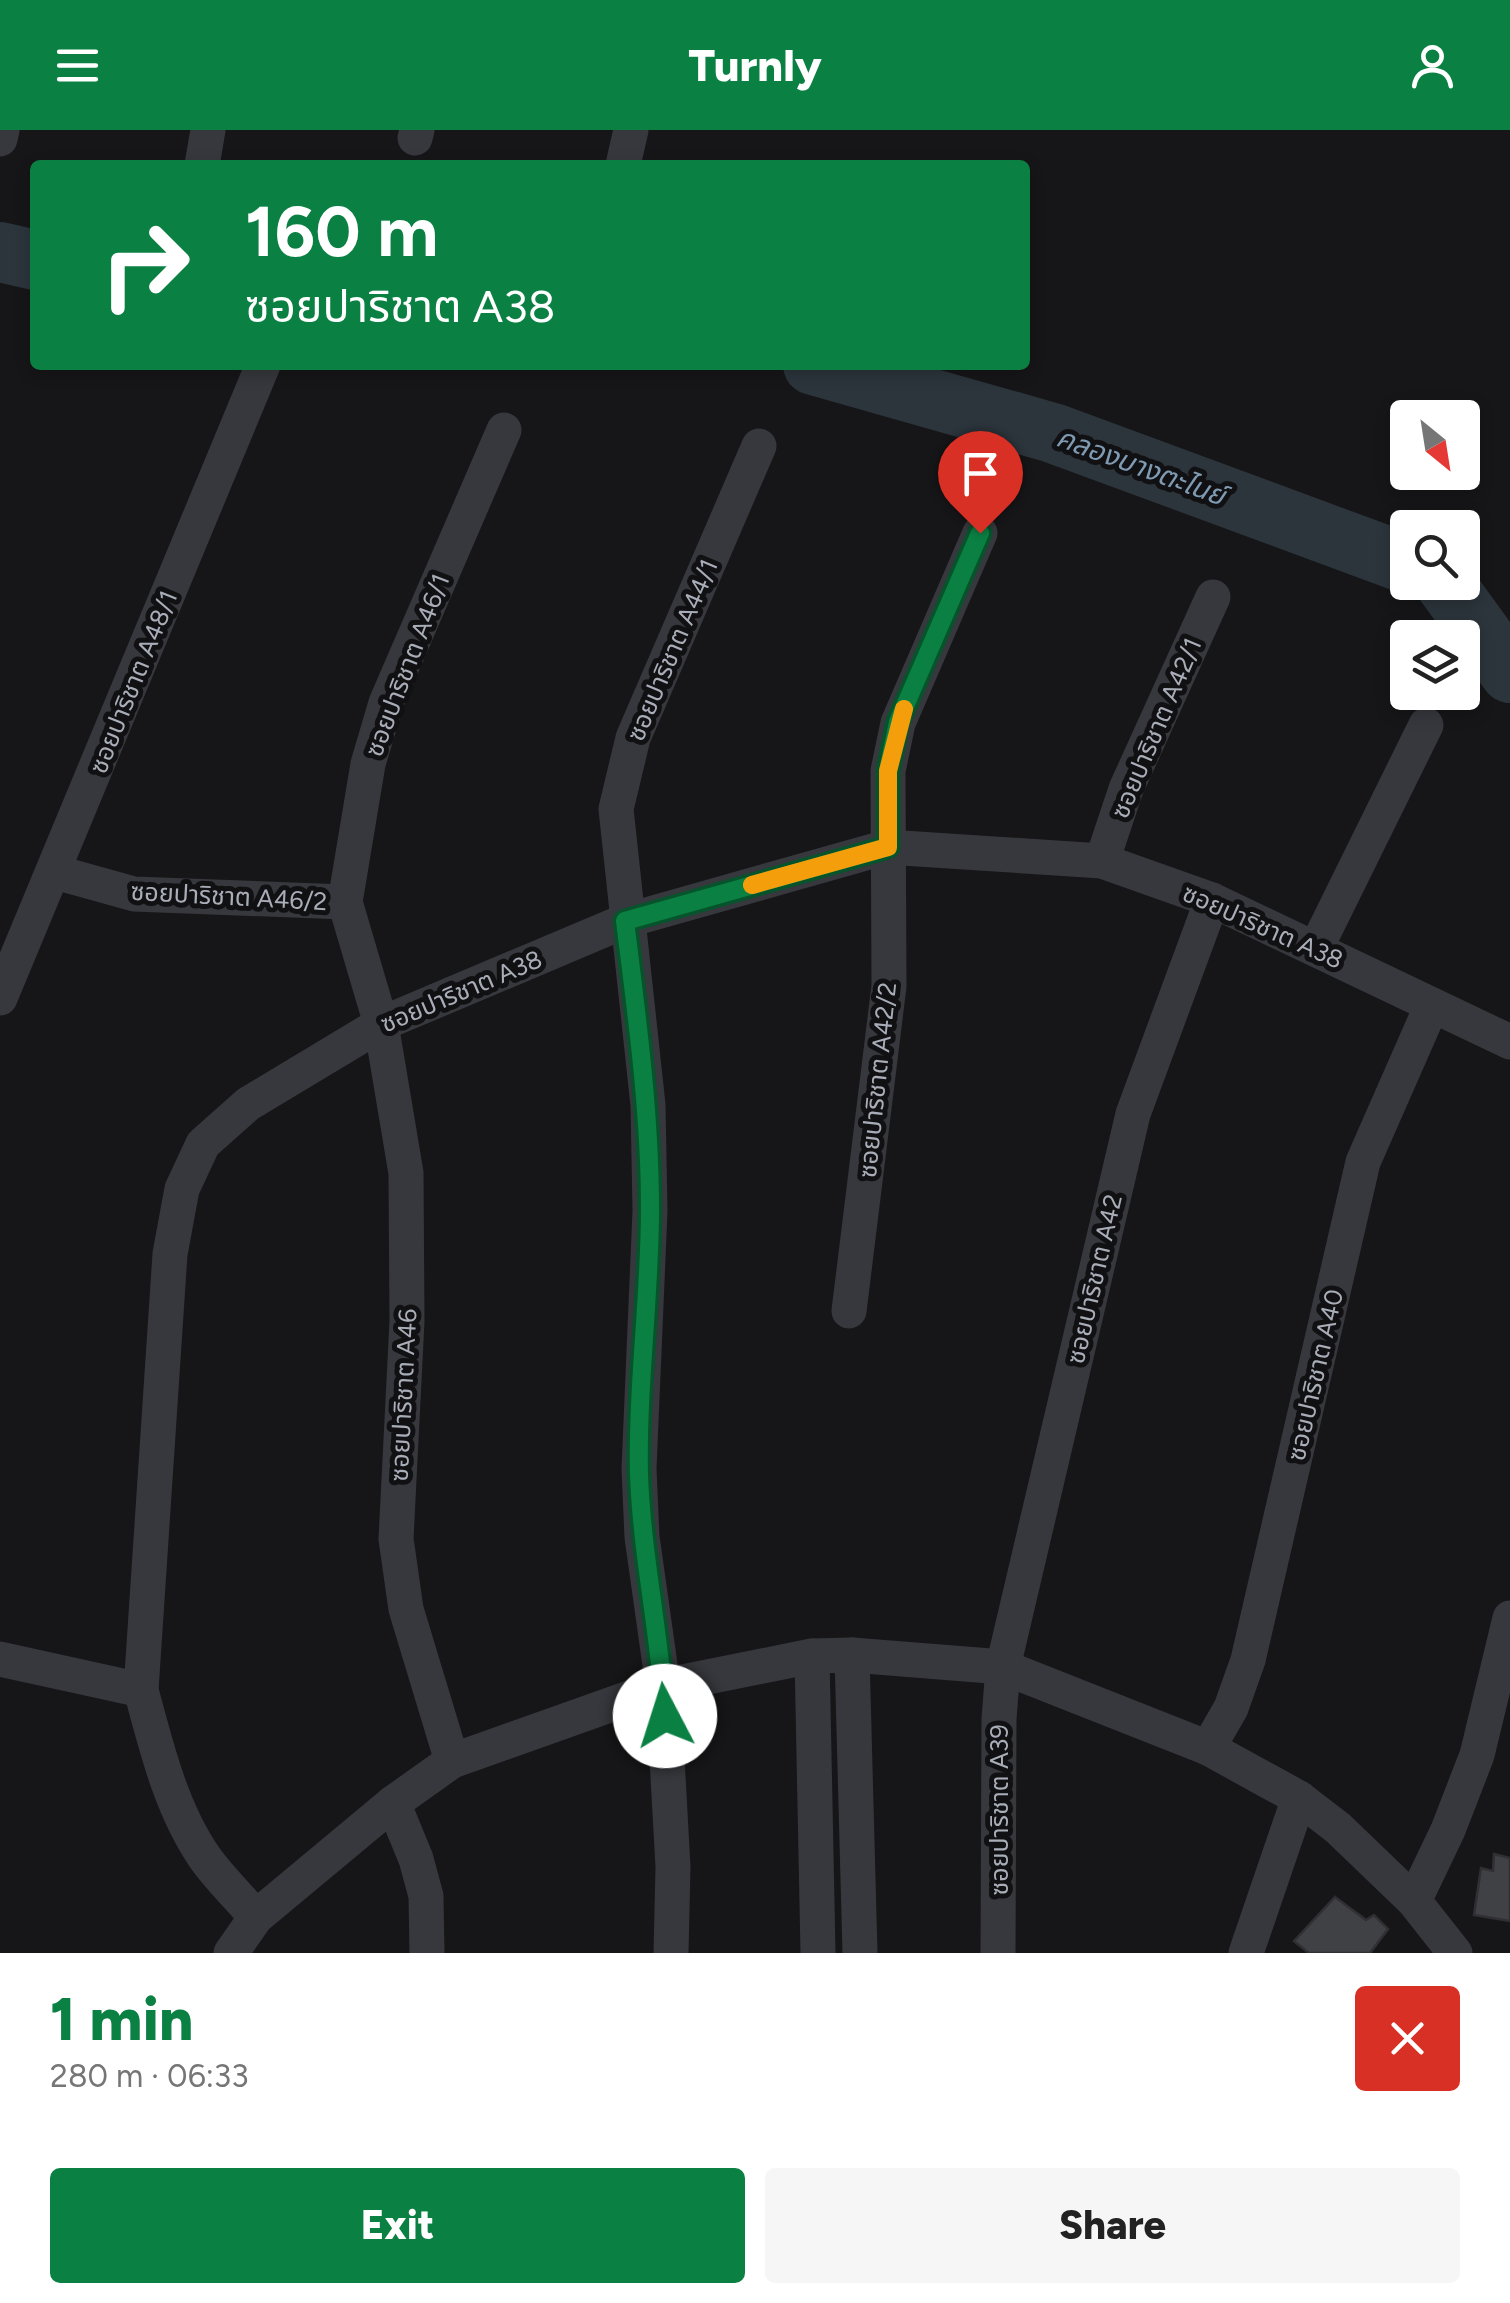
<!DOCTYPE html>
<meta charset="utf-8">
<style>
body{margin:0;font-family:Figtree,"Noto Sans Thai",sans-serif;background:#f6f6f6;color:#222;height:100vh;display:flex;flex-direction:column;font-size:38px;white-space:nowrap}
*{box-sizing:border-box;margin:0}
p{font-size:32px;color:#767676}
.icon{flex:none;width:55px;height:55px;fill:none;stroke:currentColor;stroke-width:2;stroke-linecap:round;stroke-linejoin:round}
.map{position:relative;height:1823px;overflow:hidden}
.drawer{display:flex;flex-direction:column;background:#fff;flex:1}
.drawer>*{flex:none}
.banner{position:absolute;left:30px;top:30px;width:1000px;height:210px;border-radius:10px;box-shadow:0 5px 15px #0003;background:#0b8043;color:#fff;overflow:hidden}
.needle{width:65px;rotate:150deg}
.controls{position:absolute;left:1390px;top:270px;display:grid;gap:20px}
.controls a{display:grid;place-items:center;width:90px;height:90px;border-radius:10px;background:#fff;box-shadow:0 5px 15px #0003;font-size:50px}
.pin{position:absolute;display:grid;place-items:center;width:85px;height:85px;color:#fff;margin:-102px -42px;border-radius:50% 50% 50% 0;rotate:-45deg;box-shadow:0 0 10px #0007}
.pin .icon{rotate:45deg}
.me{position:absolute;width:110px;margin:-55px;rotate:355deg;stroke-linejoin:round;filter:drop-shadow(0 0 8px #0008)}
.turn{display:flex;align-items:center;gap:35px;height:210px;padding:0 50px;font-size:45px}
.turn .icon{width:130px;height:130px;stroke-width:2.5}
.turn b{display:block;font-size:70px;line-height:85px}
.round{display:grid;place-items:center;flex:none;width:105px;height:105px;border-radius:10px;background:#f6f6f6}
.head{display:flex;align-items:center;justify-content:space-between;height:170px;padding:0 50px}
h1{font-size:60px;font-weight:800;line-height:75px;color:#0b8043}
.button{display:flex;gap:20px;margin-top:auto;padding:20px 50px}
.button a{flex:1;height:115px;border-radius:10px;background:#0b8043;color:#fff;font-size:40px;font-weight:800;line-height:115px;text-align:center}
.button a+a{background:#f6f6f6;color:#222}
header{display:flex;justify-content:space-between;align-items:center;height:130px;padding:0 50px;background:#0b8043;color:#fff;font-size:45px;font-weight:800}
.map>svg:first-child{display:block}
.lines{fill:none;stroke-linecap:round;stroke-linejoin:round}
.river{stroke:#2c353c;stroke-width:60}
.building{fill:#404145;stroke:#303034;stroke-width:2.5}
.minor{stroke:#37383d;stroke-width:35}
.route-casing{stroke:#07532c;stroke-width:25}
.route{stroke:#0b8043;stroke-width:18}
.slow{stroke:#f59e0b;stroke-width:18}
.labels{text-anchor:middle;dominant-baseline:central;stroke-width:10;stroke-linejoin:round;paint-order:stroke}
.street-label{font-size:25px;fill:#a8adb8;stroke:#111113}
.water-label{font-size:28px;font-style:italic;fill:#7f9bb3;stroke:#111113}
</style>
<header><svg class="icon" aria-label="menu" viewBox="0 0 24 24"><path d="M4 6h16M4 12h16M4 18h16"/></svg>Turnly<svg class="icon" aria-label="person" viewBox="0 0 24 24"><circle cx="12" cy="8" r="4"/><path d="M4 21q1-7 8-7t8 7"/></svg></header>
<div class="map">
<svg width="1510" height="1823" viewBox="0 0 1510 1823">
<rect width="100%" height="100%" fill="#161618"/>
<g class="lines">
<g class="river">
<polyline points="0,122 35,130"/>
<polyline points="813,235 1053,303 1408,434"/>
<polyline points="1444,452 1510,543"/>
</g>
</g>
<g class="building">
<polygon points="1494,1724 1510,1728 1510,1791 1474,1785 1481,1738 1493,1741"/>
<polygon points="1335,1767 1366,1790 1374,1785 1388,1799 1370,1823 1309,1823 1294,1811"/>
</g>
<g class="lines">
<g class="minor">
<polyline points="415,8 417,0"/>
<polyline points="0,9 2,0"/>
<polyline points="202,35 208,0"/>
<polyline points="623,35 631,0"/>
<polyline points="1102,731 1126,659 1213,467"/>
<polyline points="55,742 134,764 345,772"/>
<polyline points="1316,818 1426,595"/>
<polyline points="0,868 263,235"/>
<polyline points="849,1181 889,856 888,641 898,593 980,403"/>
<polyline points="852,1525 860,1823"/>
<polyline points="812,1526 818,1823"/>
<polyline points="0,1529 141,1560"/>
<polyline points="1208,1618 1231,1578 1248,1530 1363,1032 1432,875"/>
<polyline points="452,1631 406,1479 396,1409 407,1191 406,1043 381,894 345,772 368,634 386,573 504,300"/>
<polyline points="393,1673 416,1729 426,1766 427,1823"/>
<polyline points="1414,1771 1448,1700 1477,1625 1510,1488"/>
<path d="M256,1787C240,1768 220,1749 205,1728C171,1679 156,1616 141,1560L170,1124L182,1059L203,1014L248,974L381,894L625,791L887,717L1102,731L1212,770L1510,912"/>
<polyline points="231,1823 256,1787 393,1673 452,1631 663,1556 812,1526 852,1525 1003,1537 1208,1618 1299,1668 1338,1698 1414,1771 1455,1823"/>
<polyline points="671,1823 673,1737 663,1556 642,1407 639,1339 650,1081 648,975 616,679 633,608 759,316"/>
<polyline points="998,1823 999,1589 1003,1537 1133,984 1212,770"/>
<polyline points="1246,1823 1299,1668"/>
</g>
</g>
<g class="lines">
<defs>
<path id="route" d="M665,1586C660,1505 642,1426 639,1345C637,1256 650,1167 650,1079C650,982 637,887 625,791L888,717V641L898,592L980,403"/>
</defs>
<use href="#route" class="route-casing"/>
<use href="#route" class="route"/>
<polyline class="slow" points="752,755 888,717 888,641 904,579"/>
</g>
<g class="labels">
<g class="street-label">
<text transform="translate(672 520) rotate(-67)">ซอยปาริชาต A44/1</text>
<text transform="translate(407 535) rotate(-69)">ซอยปาริชาต A46/1</text>
<text transform="translate(133 552) rotate(-68)">ซอยปาริชาต A48/1</text>
<text transform="translate(1156 598) rotate(-67)">ซอยปาริชาต A42/1</text>
<text transform="translate(229 766) rotate(3)">ซอยปาริชาต A46/2</text>
<text transform="translate(1263 796) rotate(24)">ซอยปาริชาต A38</text>
<text transform="translate(461 861) rotate(-23)">ซอยปาริชาต A38</text>
<text transform="translate(877 950) rotate(-84)">ซอยปาริชาต A42/2</text>
<text transform="translate(1094 1149) rotate(-77)">ซอยปาริชาต A42</text>
<text transform="translate(1315 1245) rotate(-77)">ซอยปาริชาต A40</text>
<text transform="translate(403 1265) rotate(-87)">ซอยปาริชาต A46</text>
<text transform="translate(999 1680) rotate(-90)">ซอยปาริชาต A39</text>
</g>
<g class="water-label">
<text transform="translate(1141 336) rotate(20)">คลองบางตะไนย์</text>
</g>
</g>
</svg>
<div class="controls">
<a><svg class="needle" viewBox="-14 -14 28 28"><path d="M0-13l5 13h-10z" fill="#e53935"/><path d="M0 13l5-13h-10z" fill="#767676"/></svg></a>
<a><svg class="icon" aria-label="search" viewBox="0 0 24 24"><circle cx="10" cy="10" r="6"/><path d="M15 15l6 6"/></svg></a>
<a><svg class="icon" aria-label="layers" viewBox="0 0 24 24"><path d="M12 4l9 5-9 5-9-5zM3 14l9 5 9-5"/></svg></a>
</div>
<div class="pin" style="left:980px;top:403px;background:#d93025"><svg class="icon" aria-label="arrive" viewBox="0 0 24 24"><path d="M6 21V4h12l-3 4 3 4H6"/></svg></div>
<svg class="me" style="left:665px;top:1586px" viewBox="-20 -20 40 40"><circle r="19" fill="#fff"/><path d="M0-13L10 11 0 6-10 11z" fill="#0b8043"/></svg>
<div class="banner">
<div class="turn"><svg class="icon" aria-label="right" viewBox="0 0 24 24"><path d="M7 20v-9h11M14 6l5 5-5 5"/></svg><div><b>160 m</b>ซอยปาริชาต A38</div></div>
</div>
</div>
<section class="drawer">
<div class="head"><div><h1>1 min</h1><p>280 m · 06:33</p></div><a class="round" style="background:#d93025;color:#fff"><svg class="icon" aria-label="close" viewBox="0 0 24 24"><path d="M6 6l12 12M18 6L6 18"/></svg></a></div>
<div class="button"><a>Exit</a><a>Share</a></div>
</section>
